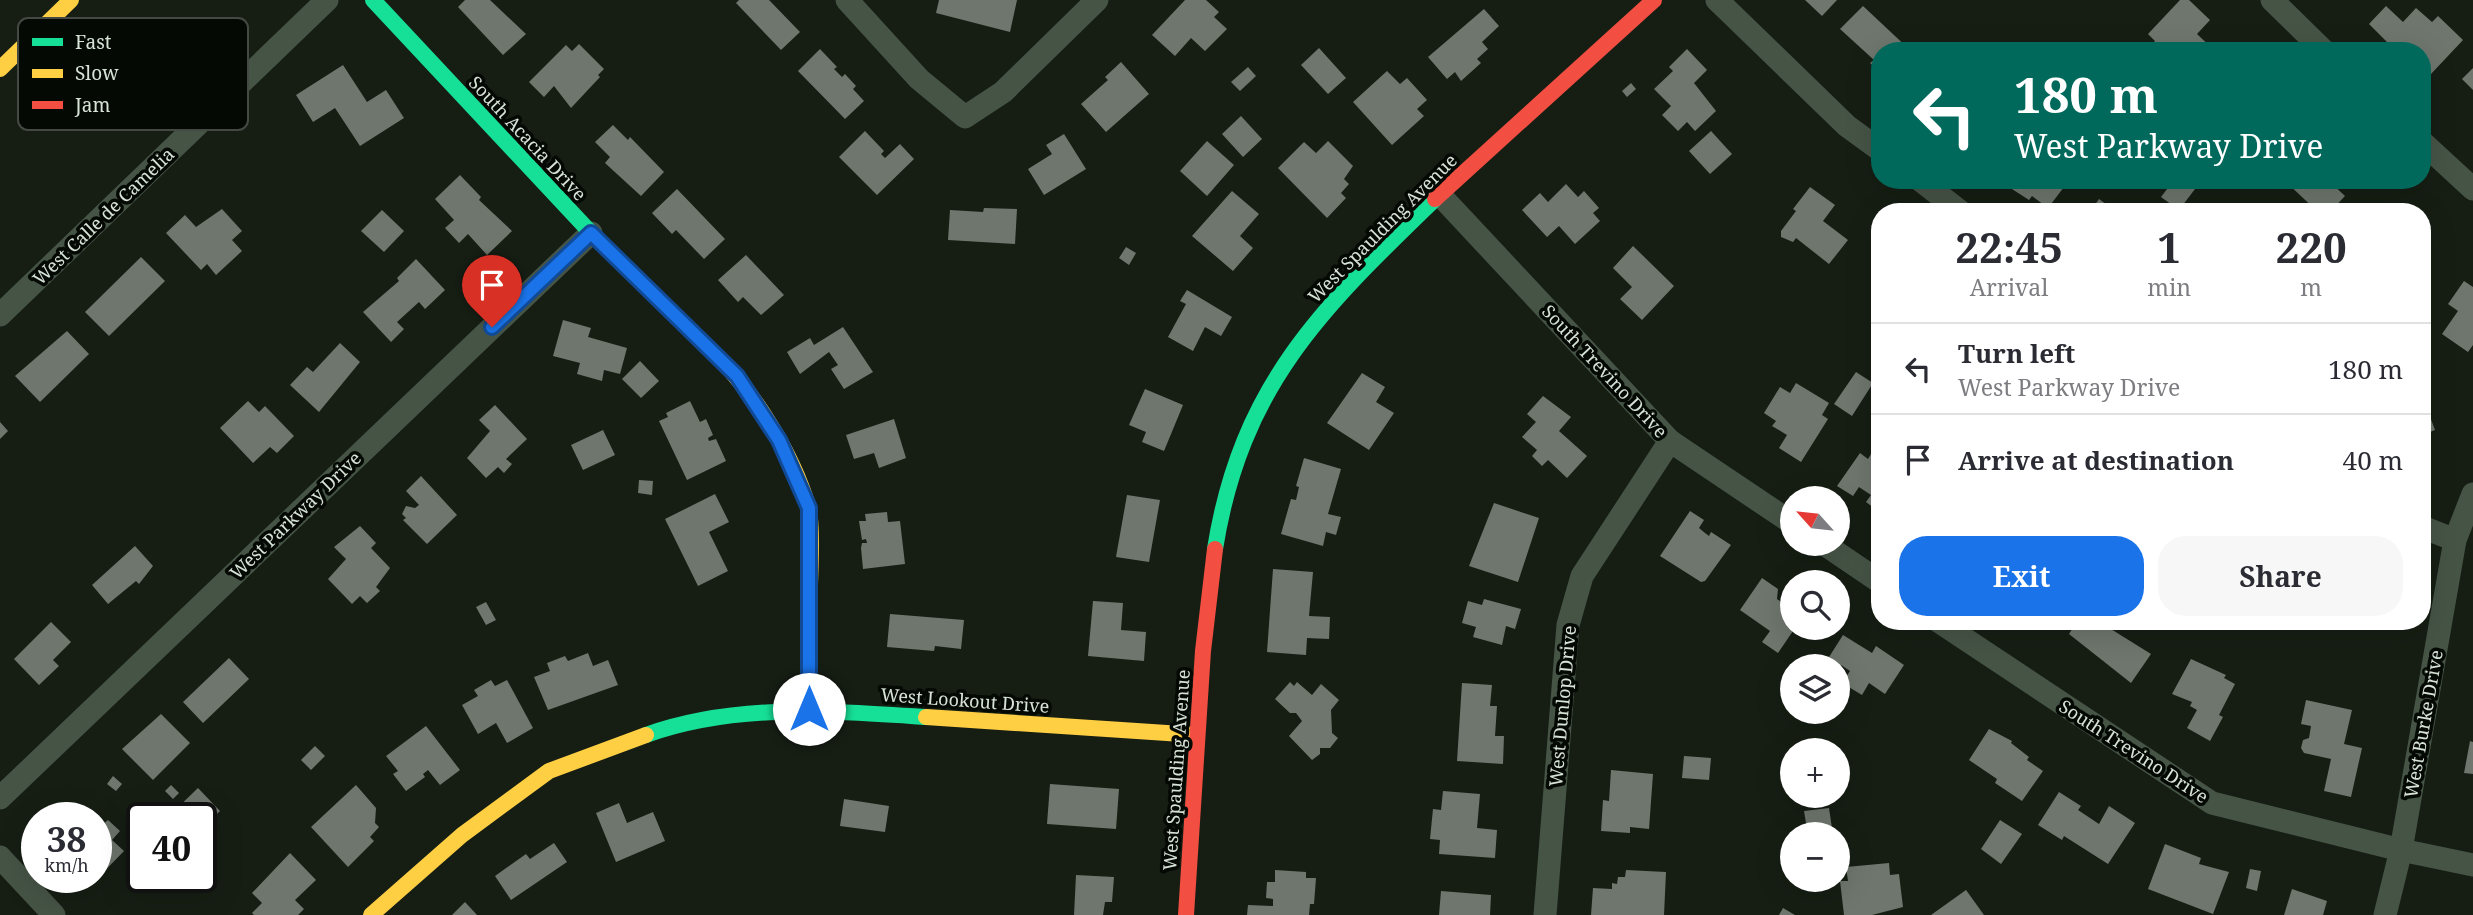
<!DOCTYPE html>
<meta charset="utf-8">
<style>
body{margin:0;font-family:"Noto Serif",serif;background:#f7f7f7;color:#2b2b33;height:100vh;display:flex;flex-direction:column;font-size:26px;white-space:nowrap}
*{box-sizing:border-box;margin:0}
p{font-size:23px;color:#7c7c81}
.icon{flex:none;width:38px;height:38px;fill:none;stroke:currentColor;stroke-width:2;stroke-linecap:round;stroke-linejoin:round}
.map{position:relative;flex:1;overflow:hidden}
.drawer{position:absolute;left:1871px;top:203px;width:560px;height:427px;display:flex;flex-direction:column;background:#fff;border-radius:28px;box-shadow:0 7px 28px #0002}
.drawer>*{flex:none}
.top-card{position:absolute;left:1871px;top:42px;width:560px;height:147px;border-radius:28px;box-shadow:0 7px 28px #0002;background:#00695c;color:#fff;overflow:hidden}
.needle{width:46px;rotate:297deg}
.tools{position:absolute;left:1780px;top:486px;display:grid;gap:14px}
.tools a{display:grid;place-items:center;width:70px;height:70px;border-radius:50%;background:#fff;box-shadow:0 7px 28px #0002;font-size:35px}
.speed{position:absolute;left:21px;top:802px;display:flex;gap:14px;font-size:35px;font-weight:700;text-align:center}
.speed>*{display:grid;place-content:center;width:91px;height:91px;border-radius:50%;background:#fff;box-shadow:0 7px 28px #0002;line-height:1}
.speed small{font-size:18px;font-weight:400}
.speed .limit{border:4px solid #111;border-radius:10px;background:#fff;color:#111}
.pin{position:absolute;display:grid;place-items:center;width:60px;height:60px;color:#fff;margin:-72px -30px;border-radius:50% 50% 50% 0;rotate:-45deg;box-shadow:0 0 7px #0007}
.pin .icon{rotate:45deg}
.me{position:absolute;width:77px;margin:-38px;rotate:0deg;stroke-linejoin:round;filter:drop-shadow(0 0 5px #0008)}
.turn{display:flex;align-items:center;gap:24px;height:147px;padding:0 28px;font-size:32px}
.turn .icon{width:91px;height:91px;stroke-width:2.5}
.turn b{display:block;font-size:49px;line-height:60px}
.eta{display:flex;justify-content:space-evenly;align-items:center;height:119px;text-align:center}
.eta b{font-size:42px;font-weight:700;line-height:49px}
.action{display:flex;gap:14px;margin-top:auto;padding:14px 28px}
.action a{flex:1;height:80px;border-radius:28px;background:#1a73e8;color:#fff;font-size:28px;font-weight:700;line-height:80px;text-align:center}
.action a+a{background:#f7f7f7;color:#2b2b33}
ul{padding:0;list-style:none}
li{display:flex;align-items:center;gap:21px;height:91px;padding:0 28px;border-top:2px solid #e1e1e2}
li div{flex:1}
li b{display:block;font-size:26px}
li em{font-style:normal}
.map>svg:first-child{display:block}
.building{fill:#6e766d}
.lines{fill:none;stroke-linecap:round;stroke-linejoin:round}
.street{stroke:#465446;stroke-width:23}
.fast{stroke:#16e098;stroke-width:16}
.slow{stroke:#ffcf43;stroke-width:16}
.jam{stroke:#f24e42;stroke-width:16}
.route-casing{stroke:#114b97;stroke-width:18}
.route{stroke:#1a73e8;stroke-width:12}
.labels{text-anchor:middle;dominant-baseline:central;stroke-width:7;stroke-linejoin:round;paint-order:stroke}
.street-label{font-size:18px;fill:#d8e3d7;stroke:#040904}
.key{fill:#040904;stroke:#444a43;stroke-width:2}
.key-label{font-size:19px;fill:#d8e3d7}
</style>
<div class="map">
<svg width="2473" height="915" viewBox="0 0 2473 915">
<rect width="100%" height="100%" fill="#161e14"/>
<g class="building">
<polygon points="465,0 490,0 526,34 503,55 458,7"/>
<polygon points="739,0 769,0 800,32 781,50 736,3"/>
<polygon points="939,0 1017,0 1010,32 936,13"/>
<polygon points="1185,0 1206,0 1219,12 1214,17 1227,29 1205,51 1191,38 1175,56 1152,35"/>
<polygon points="1805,0 1837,0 1822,16"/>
<polygon points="2180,0 2189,0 2210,20 2197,34 2215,51 2146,51 2155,41 2148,34"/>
<polygon points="1863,6 1911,51 1880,51 1880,72 1870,63 1874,60 1840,29"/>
<polygon points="2386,6 2403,22 2416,8 2432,22 2438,16 2463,40 2431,74 2422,65 2422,51 2412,51 2403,42 2395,50 2369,24"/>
<polygon points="1484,9 1499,26 1482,42 1488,49 1477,59 1481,63 1461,81 1455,72 1447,79 1428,57"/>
<polygon points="579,44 604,69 598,75 600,77 571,108 554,86 544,97 529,82 566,45 572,51"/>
<polygon points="1319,48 1346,78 1328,94 1301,65"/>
<polygon points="820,49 837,67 834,69 842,77 845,74 856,86 853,89 864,101 845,119 798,71"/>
<polygon points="1687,49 1707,70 1694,83 1716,111 1695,131 1687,122 1678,131 1662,115 1671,106 1654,89 1673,71 1669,67"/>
<polygon points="1121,62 1149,94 1106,132 1081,104 1108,80 1105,77"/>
<polygon points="343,65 367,102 386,90 404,118 360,146 335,108 313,122 296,95"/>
<polygon points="1248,67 1256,76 1240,91 1231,82"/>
<polygon points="2473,68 2473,90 2462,79"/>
<polygon points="1387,71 1400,84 1407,78 1427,100 1417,109 1424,116 1392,145 1353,102"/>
<polygon points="1631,83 1636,89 1627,97 1622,91"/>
<polygon points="1241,116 1262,139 1243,157 1222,134"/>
<polygon points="613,125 628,140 630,137 664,172 641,196 605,163 610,157 595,142"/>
<polygon points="865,131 884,151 881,154 885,158 900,144 914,159 877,195 839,157"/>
<polygon points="1711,131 1732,154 1710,174 1689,151"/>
<polygon points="1064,134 1086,169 1044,195 1028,169 1052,154 1046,145"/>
<polygon points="1207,141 1234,165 1207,196 1180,171"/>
<polygon points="1328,141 1353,166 1344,179 1349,184 1341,193 1346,198 1327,218 1278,168 1304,142 1316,153"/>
<polygon points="460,175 481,197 479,200 512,231 487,255 468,234 459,243 445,228 454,220 435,199"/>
<polygon points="1998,180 2055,180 2064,187 2048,208 2032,196 2029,200"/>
<polygon points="2174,180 2182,180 2195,189 2179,210 2161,197"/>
<polygon points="2284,180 2328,180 2345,196 2330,212 2318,212"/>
<polygon points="1566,184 1578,197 1584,191 1599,208 1593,213 1600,221 1575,244 1559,226 1547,237 1522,210 1540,193 1548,202"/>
<polygon points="1810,187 1835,205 1823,221 1848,240 1829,264 1796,238 1793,242 1781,237 1781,231 1796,211 1793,209"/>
<polygon points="677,189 725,239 704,259 676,230 672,234 652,213"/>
<polygon points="1232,191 1259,214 1240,236 1253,248 1233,271 1192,236"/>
<polygon points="2099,199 2117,212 2090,212"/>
<polygon points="984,208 1017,209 1015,244 948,240 950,210 983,212"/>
<polygon points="222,209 242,231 232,240 242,251 216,275 207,264 201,270 166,233 185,215 196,227"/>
<polygon points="382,210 404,231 384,252 361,231"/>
<polygon points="1633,246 1674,286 1642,320 1620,299 1632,287 1613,268"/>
<polygon points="1126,247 1136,253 1129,265 1119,258"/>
<polygon points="746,255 784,295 761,315 743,297 738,302 718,280"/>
<polygon points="141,257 165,281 109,336 85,312"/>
<polygon points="416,259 445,290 425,309 419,302 397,322 404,329 391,342 363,312 399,281 397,278"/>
<polygon points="2464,281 2473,287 2473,345 2468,352 2442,334 2458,311 2448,304"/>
<polygon points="1187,290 1232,317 1221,336 1205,327 1193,351 1168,337 1186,304 1180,301"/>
<polygon points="563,320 591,328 588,337 627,348 620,374 604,370 602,381 577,374 580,363 553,356"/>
<polygon points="843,327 873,372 844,389 831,369 838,365 829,352 800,374 787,352 810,338 814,345"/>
<polygon points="67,331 89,354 40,402 15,376"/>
<polygon points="340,343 360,362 319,412 290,385 307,367 313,372"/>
<polygon points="640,361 659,381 641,398 622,379"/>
<polygon points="1856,372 1873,383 1852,416 1834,404"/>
<polygon points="1362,373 1385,387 1376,402 1394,413 1369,450 1327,423"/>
<polygon points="1796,383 1829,403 1822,415 1828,419 1801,462 1779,448 1787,435 1772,426 1776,421 1764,413 1780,387 1790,393"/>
<polygon points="1145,389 1183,405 1164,451 1142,442 1146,432 1129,425"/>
<polygon points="1543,396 1571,417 1559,431 1587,456 1567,478 1548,460 1542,466 1532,456 1537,450 1522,437 1536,422 1527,414"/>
<polygon points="248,401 259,412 265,406 294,436 277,453 270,447 253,463 220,428"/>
<polygon points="690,401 700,422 706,419 713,435 708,438 709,441 716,439 726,461 687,480 659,421 668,417 666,413"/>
<polygon points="495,405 527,439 506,459 512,464 504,473 498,467 486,478 467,458 490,431 479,420"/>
<polygon points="2426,406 2435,430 2422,435 2422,408"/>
<polygon points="894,419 906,458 879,468 874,453 854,459 846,435"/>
<polygon points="0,422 8,431 0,439"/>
<polygon points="603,430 615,455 583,470 571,445"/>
<polygon points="1876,446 1880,449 1878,511 1866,502 1871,495 1859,487 1853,496 1837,486 1860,453 1868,459"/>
<polygon points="1304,458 1341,469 1328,514 1341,517 1336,535 1326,532 1323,546 1281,534 1291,499 1296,500 1299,487 1296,486"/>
<polygon points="421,476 457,515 427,544 403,520 406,518 402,514 406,506 415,508 419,505 406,491"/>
<polygon points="639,480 653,481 652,495 638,493"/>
<polygon points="715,494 729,522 709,532 728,571 698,586 665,519"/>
<polygon points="1127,495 1160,500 1149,562 1116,557"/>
<polygon points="1494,503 1539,518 1518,582 1469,566"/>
<polygon points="1690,511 1704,520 1699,528 1705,533 1709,536 1711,532 1731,545 1705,581 1701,582 1660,556"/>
<polygon points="887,512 888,522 900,521 905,564 863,569 861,548 862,543 867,543 866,539 862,540 859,521 866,521 865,514"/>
<polygon points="360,526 376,543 371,548 390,568 376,587 380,591 367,603 360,596 352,604 328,579 346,559 334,547"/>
<polygon points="135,546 153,566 139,584 136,581 108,604 92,585"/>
<polygon points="1273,569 1313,572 1309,616 1330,617 1329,639 1307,638 1306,655 1267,652"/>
<polygon points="1762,578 1778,589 1777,599 1784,604 1792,593 1792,628 1795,628 1778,653 1762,642 1770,631 1740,610"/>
<polygon points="1484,599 1521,609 1515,629 1506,626 1502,645 1473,637 1476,627 1462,623 1468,601 1482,605"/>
<polygon points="1093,601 1123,603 1121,630 1146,632 1144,661 1088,656"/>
<polygon points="486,602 496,620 486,625 476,607"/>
<polygon points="890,614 964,620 961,649 935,646 934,651 887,647"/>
<polygon points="2077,621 2098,621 2151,654 2131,683 2069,634"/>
<polygon points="51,622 71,642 53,660 59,666 39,685 14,659"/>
<polygon points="1843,635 1872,653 1876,646 1904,665 1885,694 1869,683 1862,695 1842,683 1850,671 1829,657"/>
<polygon points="588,653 593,666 608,660 618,685 548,710 534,677 550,671 547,663 565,656 568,661"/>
<polygon points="229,658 249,679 203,723 183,702"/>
<polygon points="2191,659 2226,675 2224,678 2235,684 2219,715 2223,717 2210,741 2187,728 2197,710 2190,706 2192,702 2172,694"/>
<polygon points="491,680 495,686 507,680 533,728 507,743 496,723 478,734 462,705 478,696 474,690"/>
<polygon points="1290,682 1294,686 1297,682 1312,695 1321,684 1339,700 1331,710 1332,733 1338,738 1330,748 1320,748 1320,754 1312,760 1289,736 1302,721 1296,713 1290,713 1275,699"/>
<polygon points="1462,683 1492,685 1490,706 1497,706 1495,736 1504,736 1503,764 1457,761"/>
<polygon points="2306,700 2352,710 2344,744 2362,748 2351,797 2324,791 2331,759 2304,753 2301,748 2303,740 2309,738 2311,726 2301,724"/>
<polygon points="161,714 190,743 153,780 122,749"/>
<polygon points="426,726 460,770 440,785 428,770 423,774 425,777 406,791 393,774 398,771 386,756"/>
<polygon points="1989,729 2012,741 2011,743 2029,757 2027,760 2043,771 2022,801 1995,783 1997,779 1969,760"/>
<polygon points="2470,741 2473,742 2473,774 2464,773"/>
<polygon points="315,746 325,756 311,770 301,760"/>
<polygon points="1684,756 1711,758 1709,780 1682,778"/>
<polygon points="1611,770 1653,774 1649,829 1630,827 1630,833 1601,831 1603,800 1609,801"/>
<polygon points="113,776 122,784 116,791 107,784"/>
<polygon points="1050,784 1119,789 1116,829 1047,824"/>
<polygon points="171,785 179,793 173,799 165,791"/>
<polygon points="356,785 376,808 375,823 379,827 370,837 374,841 348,867 311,827"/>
<polygon points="198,788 220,811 201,829 201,817 168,817"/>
<polygon points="1443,791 1480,794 1477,828 1497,830 1495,858 1439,854 1440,840 1430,839 1433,809 1441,810"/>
<polygon points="2059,792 2081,806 2078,810 2099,824 2109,806 2135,823 2108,864 2064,836 2062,840 2038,825"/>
<polygon points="844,799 889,806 885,832 840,826"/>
<polygon points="619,803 627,823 653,812 665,841 616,862 596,813"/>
<polygon points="1829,808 1833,835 1808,835 1804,811"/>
<polygon points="108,820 120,831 112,840 124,851 90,886 80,877 96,877 96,821 101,826"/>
<polygon points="2000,820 2022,834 2001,864 1981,849"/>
<polygon points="554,843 567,862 511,900 495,876 526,854 530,859"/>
<polygon points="2165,844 2201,858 2199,864 2229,872 2213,914 2148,889"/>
<polygon points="290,853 316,880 295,900 304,909 298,915 254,915 252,913 262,903 252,893"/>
<polygon points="201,857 212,861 210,868 201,866"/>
<polygon points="1889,863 1890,875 1899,874 1903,907 1872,915 1844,915 1840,881 1848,881 1846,867"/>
<polygon points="2250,869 2261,871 2257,891 2246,888"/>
<polygon points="1275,870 1306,872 1306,878 1316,878 1314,904 1310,904 1309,915 1247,915 1248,905 1273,906 1273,899 1266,898 1267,882 1275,882"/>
<polygon points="1626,870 1666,872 1664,915 1591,915 1593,888 1612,889 1612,883 1617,884 1618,877 1625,877"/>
<polygon points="1076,875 1114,877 1112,902 1105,902 1103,915 1074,915"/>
<polygon points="2292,889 2327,901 2323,915 2284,915"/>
<polygon points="1966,890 1984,915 1931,915"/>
<polygon points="1441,891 1491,895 1490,915 1439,915"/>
<polygon points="465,902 477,915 452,915"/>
<polygon points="1783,908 1795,915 1779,915"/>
</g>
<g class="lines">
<g class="street">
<polyline points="847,0 919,79 965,117 1003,92 1097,0"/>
<polyline points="1717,0 1847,126 1880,150"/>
<polyline points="2272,0 2324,51"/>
<polyline points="2422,142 2473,189"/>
<polyline points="1920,180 1961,212"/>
<polyline points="1440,195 1670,441 1792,523"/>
<polyline points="0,315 327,0"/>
<polyline points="2422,527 2455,540"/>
<polyline points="1824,544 1880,582"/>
<polyline points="1938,621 2212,803 2401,850 2473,865"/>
<polyline points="0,798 591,233"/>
<polyline points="0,857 54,915"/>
<polyline points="1545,915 1568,625 1582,576 1670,441"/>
<polyline points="2385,915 2401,850 2455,540 2473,494"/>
</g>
<g class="fast">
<polyline points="373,0 591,233 717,356"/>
<path d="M1215,549C1241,386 1321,309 1435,199"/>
<polyline points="809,619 809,709"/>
<path d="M646,735C735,703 832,711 926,717"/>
</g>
<g class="slow">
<polyline points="0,69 71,0"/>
<path d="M717,356C755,394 793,455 808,506C814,527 809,593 809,619"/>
<polyline points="926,717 1197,735"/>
<polyline points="371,915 462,835 549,771 646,735"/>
</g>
<g class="jam">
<polyline points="1435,199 1654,0"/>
<polyline points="1186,915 1203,651 1215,549"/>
</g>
</g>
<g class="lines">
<defs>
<polyline id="route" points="492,327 591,233 737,376 779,440 809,508 809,709"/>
</defs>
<use href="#route" class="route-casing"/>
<use href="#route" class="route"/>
</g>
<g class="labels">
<g class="street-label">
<text transform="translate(528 138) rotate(47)">South Acacia Drive</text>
<text transform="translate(103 216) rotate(-44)">West Calle de Camelia</text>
<text transform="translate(1382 228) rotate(-45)">West Spaulding Avenue</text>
<text transform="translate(1605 371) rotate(47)">South Trevino Drive</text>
<text transform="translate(295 515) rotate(-44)">West Parkway Drive</text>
<text transform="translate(965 700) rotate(4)">West Lookout Drive</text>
<text transform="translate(1562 706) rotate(-85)">West Dunlop Drive</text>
<text transform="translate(2423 724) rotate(-80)">West Burke Drive</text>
<text transform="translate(2134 751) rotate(33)">South Trevino Drive</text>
<text transform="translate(1176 770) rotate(-86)">West Spaulding Avenue</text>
</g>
</g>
<rect x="18" y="18" width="230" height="112" rx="10" class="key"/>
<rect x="32" y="38" width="31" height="8" fill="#16e098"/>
<rect x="32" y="69" width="31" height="9" fill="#ffcf43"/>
<rect x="32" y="101" width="31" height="8" fill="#f24e42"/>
<g class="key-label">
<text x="75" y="49">Fast</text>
<text x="75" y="80">Slow</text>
<text x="75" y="112">Jam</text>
</g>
</svg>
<div class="tools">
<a><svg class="needle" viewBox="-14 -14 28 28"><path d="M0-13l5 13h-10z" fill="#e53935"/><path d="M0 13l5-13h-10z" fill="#7c7c81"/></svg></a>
<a><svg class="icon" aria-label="search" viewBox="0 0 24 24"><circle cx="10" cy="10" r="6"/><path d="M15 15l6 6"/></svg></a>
<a><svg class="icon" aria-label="layers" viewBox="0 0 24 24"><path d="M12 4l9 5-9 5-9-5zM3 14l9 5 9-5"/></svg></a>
<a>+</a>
<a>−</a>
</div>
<div class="speed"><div>38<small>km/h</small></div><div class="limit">40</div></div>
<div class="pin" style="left:492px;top:327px;background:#d93025"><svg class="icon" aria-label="arrive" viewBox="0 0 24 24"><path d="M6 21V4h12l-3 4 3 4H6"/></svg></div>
<svg class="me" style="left:809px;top:709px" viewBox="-20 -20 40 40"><circle r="19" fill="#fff"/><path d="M0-13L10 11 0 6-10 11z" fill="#1a73e8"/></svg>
<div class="top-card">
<div class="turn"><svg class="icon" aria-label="left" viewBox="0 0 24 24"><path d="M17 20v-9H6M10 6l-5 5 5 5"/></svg><div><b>180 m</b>West Parkway Drive</div></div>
</div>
<section class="drawer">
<div class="eta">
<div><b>22:45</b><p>Arrival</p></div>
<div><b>1</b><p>min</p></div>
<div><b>220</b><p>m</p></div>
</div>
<ul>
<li><svg class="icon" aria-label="left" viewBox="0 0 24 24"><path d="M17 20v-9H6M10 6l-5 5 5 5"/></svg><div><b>Turn left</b><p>West Parkway Drive</p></div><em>180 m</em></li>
<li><svg class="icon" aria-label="arrive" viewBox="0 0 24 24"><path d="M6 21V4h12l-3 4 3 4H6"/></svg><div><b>Arrive at destination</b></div><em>40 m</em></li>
</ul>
<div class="action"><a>Exit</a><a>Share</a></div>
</section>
</div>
